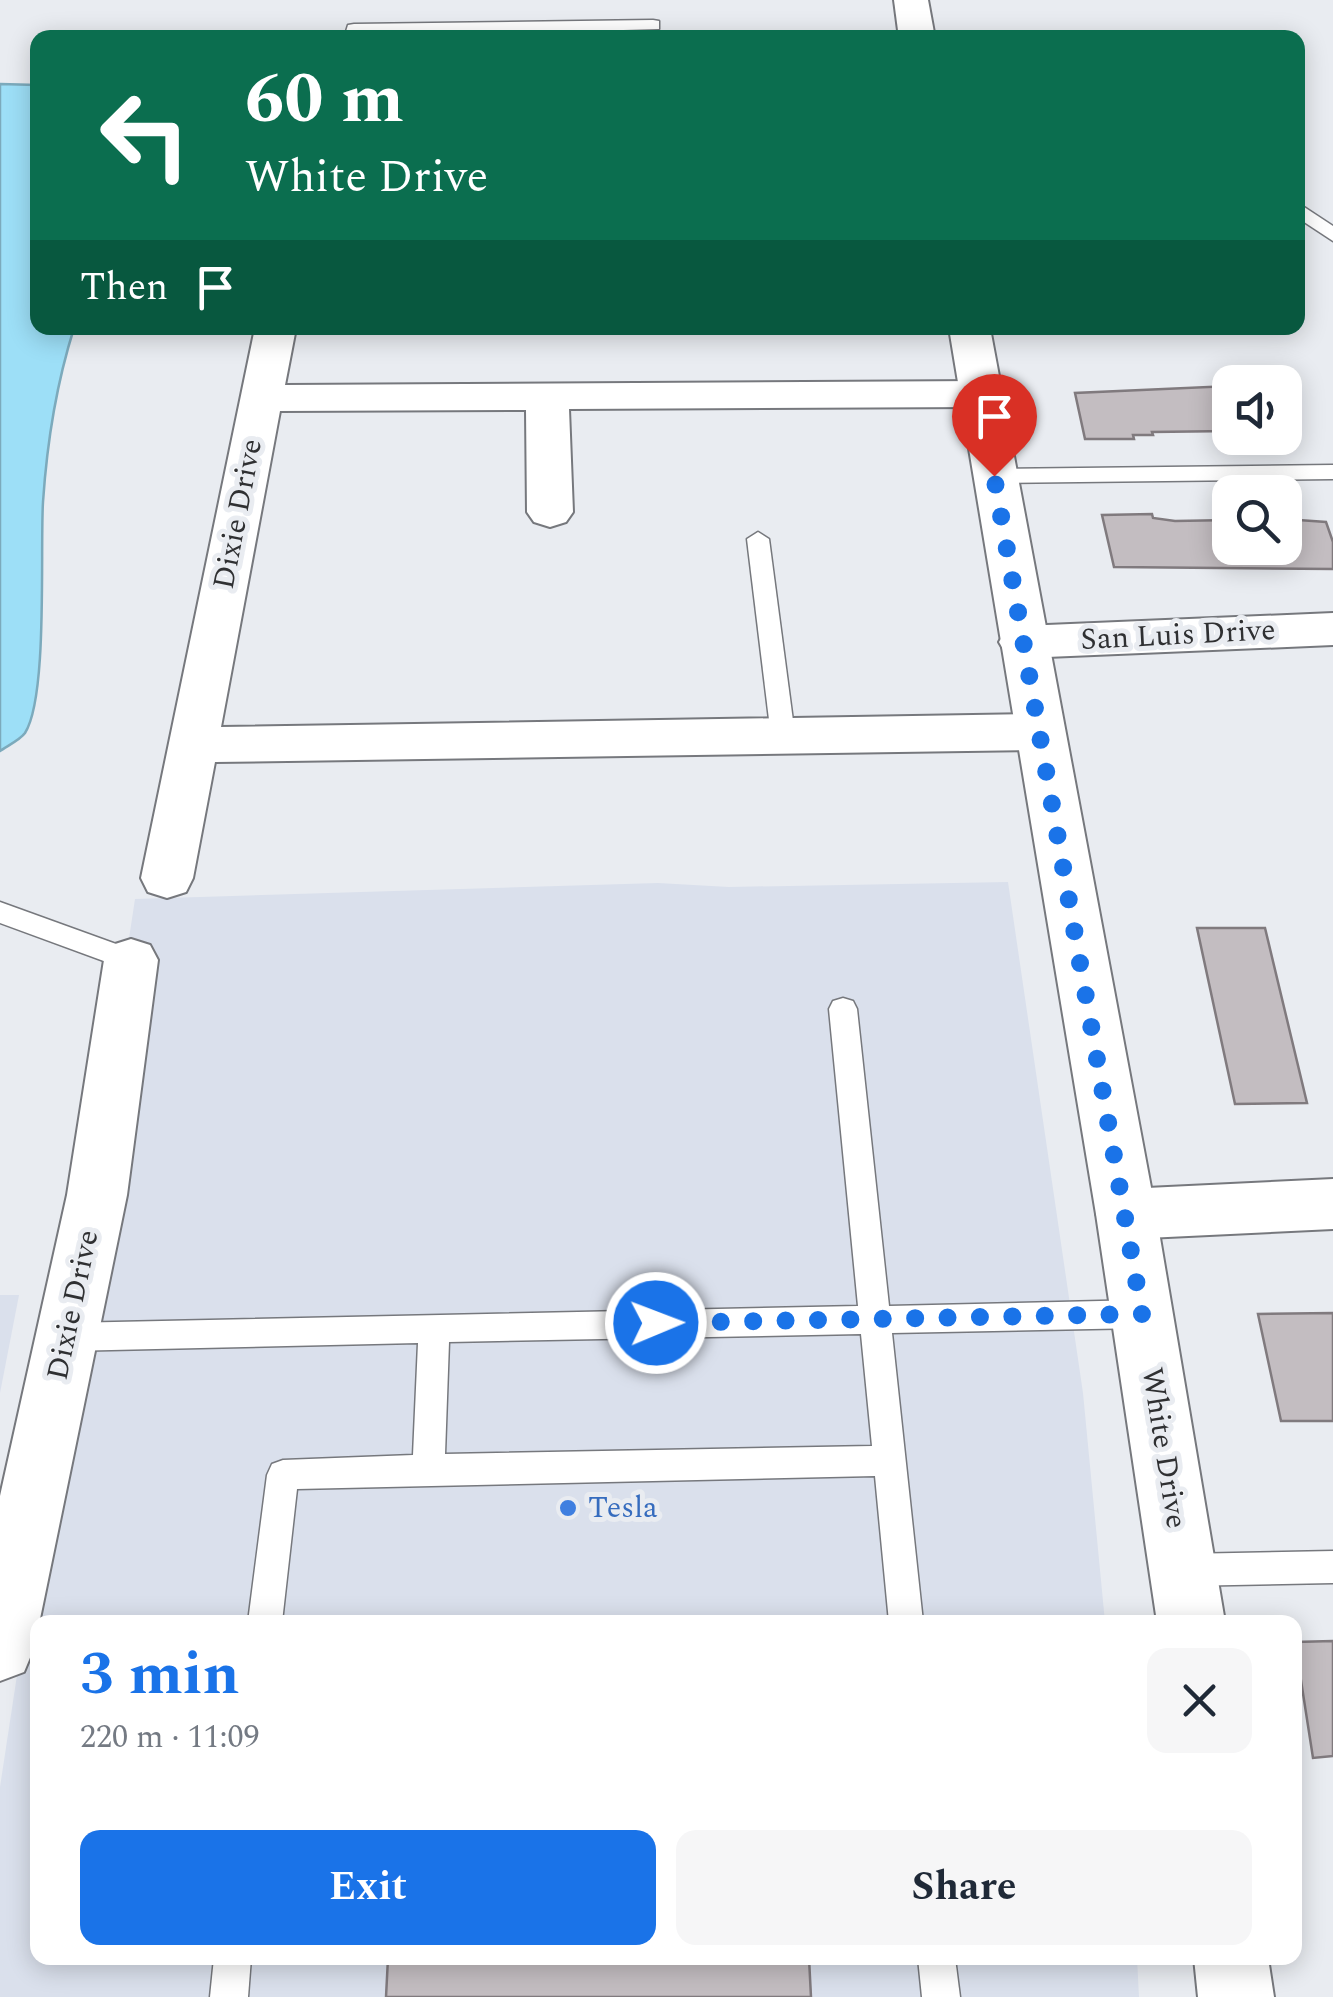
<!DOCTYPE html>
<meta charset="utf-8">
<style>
body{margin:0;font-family:Spectral,serif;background:#f6f6f7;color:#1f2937;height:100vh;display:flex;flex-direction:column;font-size:38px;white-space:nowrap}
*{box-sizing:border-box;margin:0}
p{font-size:32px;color:#747a83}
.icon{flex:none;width:55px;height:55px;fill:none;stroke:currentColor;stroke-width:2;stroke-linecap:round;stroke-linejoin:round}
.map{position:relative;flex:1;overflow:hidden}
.panel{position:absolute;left:30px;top:1615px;width:1272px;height:350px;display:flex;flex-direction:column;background:#fff;border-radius:20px;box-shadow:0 5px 25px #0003}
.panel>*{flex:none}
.banner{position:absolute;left:30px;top:30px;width:1275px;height:305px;border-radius:20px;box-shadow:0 5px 25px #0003;background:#0b6e4f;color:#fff;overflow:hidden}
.buttons{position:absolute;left:1212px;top:365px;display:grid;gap:20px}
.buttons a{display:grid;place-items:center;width:90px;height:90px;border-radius:20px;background:#fff;box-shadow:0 5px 25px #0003;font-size:50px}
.pin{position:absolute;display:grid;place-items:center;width:85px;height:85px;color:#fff;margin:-102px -42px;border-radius:50% 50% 50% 0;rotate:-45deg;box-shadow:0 0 10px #0007}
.pin .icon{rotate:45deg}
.me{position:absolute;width:110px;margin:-55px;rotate:89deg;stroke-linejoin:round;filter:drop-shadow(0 0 8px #0008)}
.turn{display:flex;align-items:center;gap:35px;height:210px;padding:0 50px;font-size:45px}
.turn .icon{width:130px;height:130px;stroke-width:2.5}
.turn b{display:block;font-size:70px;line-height:85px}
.then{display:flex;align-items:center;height:95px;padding:0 50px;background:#0003;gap:20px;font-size:38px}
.round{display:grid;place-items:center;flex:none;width:105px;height:105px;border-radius:20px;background:#f6f6f7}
.overview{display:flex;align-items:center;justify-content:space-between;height:170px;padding:0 50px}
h1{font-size:60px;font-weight:700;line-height:75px;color:#1a73e8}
.cta{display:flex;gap:20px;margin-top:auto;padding:20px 50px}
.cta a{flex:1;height:115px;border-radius:20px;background:#1a73e8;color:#fff;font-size:40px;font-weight:700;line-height:115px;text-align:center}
.cta a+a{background:#f6f6f7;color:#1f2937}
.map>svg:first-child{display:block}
.built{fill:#dae0ec}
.water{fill:#9ddff7;stroke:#7caabc;stroke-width:2.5}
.building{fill:#c3bdc1;stroke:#807a7e;stroke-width:2.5}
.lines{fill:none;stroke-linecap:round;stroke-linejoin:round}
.service-casing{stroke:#76787d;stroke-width:3}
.minor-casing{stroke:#76787d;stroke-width:4}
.tertiary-casing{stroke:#76787d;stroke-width:4}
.service{fill:#fff;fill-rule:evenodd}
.minor{fill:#fff;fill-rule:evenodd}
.tertiary{fill:#fff;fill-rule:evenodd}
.route{stroke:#1a73e8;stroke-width:18;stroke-dasharray:0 32.4}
.shop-dot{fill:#3f7fe0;stroke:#e9ecf1;stroke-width:4}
.labels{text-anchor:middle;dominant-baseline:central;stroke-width:10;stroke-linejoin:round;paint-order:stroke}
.street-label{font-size:30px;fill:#2f3032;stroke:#e9ecf1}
.shop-label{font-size:30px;fill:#366cbe;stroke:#e9ecf1;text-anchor:start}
</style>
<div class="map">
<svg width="1333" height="1997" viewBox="0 0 1333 1997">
<rect width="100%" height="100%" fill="#e9ecf1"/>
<g class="built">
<polygon points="1008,882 1083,1393 1105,1622 38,1622 38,1958 1137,1958 1139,1997 0,1997 0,1787 135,899 658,883 729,887"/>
<polygon points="0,1295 19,1295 0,1393"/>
</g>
<path class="water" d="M0,84L37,85L38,328H74C56,385 47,442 43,502C40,550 48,697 25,733C20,740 7,746 0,751Z"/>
<g class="building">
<polygon points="1230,386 1230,431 1152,432 1153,435 1133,435 1134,439 1085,439 1075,393"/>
<polygon points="1152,514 1153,518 1175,521 1230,520 1230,548 1285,548 1285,519 1326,522 1333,542 1333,569 1114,567 1102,515"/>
<polygon points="1197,928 1265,928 1307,1103 1235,1104"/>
<polygon points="1333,1313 1333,1421 1281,1421 1258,1314"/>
<polygon points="1333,1641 1333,1756 1313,1758 1295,1642"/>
<polygon points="388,1958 809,1958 811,1997 386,1997"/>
</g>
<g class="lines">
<defs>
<g id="service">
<polygon points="653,20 659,21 659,29 344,38 348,25 354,24"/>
<polygon points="1298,203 1333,226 1333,241 1298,218"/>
<polygon points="1333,465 1333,479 994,483 983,476 994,469"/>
<polygon points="758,532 769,539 795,736 783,745 771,736 747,539"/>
<polygon points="0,902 141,953 145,960 141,967 131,971 0,923"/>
<path d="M843,998L853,1001L857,1009L889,1306L1142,1300L1153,1304L1157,1314L1153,1324L1142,1328L892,1333L923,1622H889L875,1476L297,1489L282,1622H248L267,1475L272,1464L283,1460L413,1455L418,1343L67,1351L56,1347L52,1337L56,1327L67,1323L858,1306L829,1009L833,1001ZM861,1334L872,1446L445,1454L449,1342Z"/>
<polygon points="1333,1551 1333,1583 1183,1586 1171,1581 1166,1570 1171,1559 1183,1554"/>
<polygon points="214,1958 251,1958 248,1997 210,1997"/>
<polygon points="918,1958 955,1958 960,1997 922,1997"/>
</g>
<g id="minor">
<polygon points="255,328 296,328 285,385 980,381 995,385 1001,394 995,403 980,407 569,409 573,512 566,522 550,527 534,522 527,512 526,410 280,411 221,727 1039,714 1057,720 1064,732 1057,744 1039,750 215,762 193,878 186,892 167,898 148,892 141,878"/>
<polygon points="1333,613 1333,645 1023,658 1006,654 999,642 1006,630 1023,626"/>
<polygon points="131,939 150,945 158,960 127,1195 34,1648 24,1672 0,1681 0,1496 67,1195 104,960 112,945"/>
<polygon points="1333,1179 1333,1229 1126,1239 1105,1232 1096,1214 1105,1196 1126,1189"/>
</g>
<g id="tertiary">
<polygon points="894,0 928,0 935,38 899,38"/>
<polygon points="949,328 990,328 1156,1214 1225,1622 1157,1622 1096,1214"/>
<polygon points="1194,1958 1268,1958 1274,1997 1198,1997"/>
</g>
</defs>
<use href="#service" class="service-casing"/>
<use href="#minor" class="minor-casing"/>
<use href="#tertiary" class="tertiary-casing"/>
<use href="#service" class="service"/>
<use href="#minor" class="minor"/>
<use href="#tertiary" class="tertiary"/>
</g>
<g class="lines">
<polyline class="route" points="656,1323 1142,1314 994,476"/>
</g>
<circle class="shop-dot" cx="568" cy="1508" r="10"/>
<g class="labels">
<g class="street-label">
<text transform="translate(238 514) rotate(-79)">Dixie Drive</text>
<text transform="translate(1178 635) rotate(-3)">San Luis Drive</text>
<text transform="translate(73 1305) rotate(-78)">Dixie Drive</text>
<text transform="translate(1164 1448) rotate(81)">White Drive</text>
</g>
<g class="shop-label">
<text x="588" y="1508">Tesla</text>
</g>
</g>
</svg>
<div class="buttons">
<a><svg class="icon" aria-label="sound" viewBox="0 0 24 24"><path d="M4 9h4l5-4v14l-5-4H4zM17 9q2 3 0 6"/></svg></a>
<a><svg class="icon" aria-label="search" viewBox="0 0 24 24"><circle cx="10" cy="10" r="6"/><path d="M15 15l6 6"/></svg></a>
</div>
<div class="pin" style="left:994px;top:476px;background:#d93025"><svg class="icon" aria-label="arrive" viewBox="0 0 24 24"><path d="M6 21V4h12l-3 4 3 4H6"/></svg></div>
<svg class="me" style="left:656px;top:1323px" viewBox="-20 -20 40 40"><circle r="17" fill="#1a73e8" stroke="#fff" stroke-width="3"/><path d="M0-11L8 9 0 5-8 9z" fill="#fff"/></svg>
<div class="banner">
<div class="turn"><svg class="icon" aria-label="left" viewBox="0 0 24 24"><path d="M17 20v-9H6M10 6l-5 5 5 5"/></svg><div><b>60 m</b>White Drive</div></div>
<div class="then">Then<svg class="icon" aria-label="arrive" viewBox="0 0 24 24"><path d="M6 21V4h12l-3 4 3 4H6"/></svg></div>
</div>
<section class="panel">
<div class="overview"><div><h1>3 min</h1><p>220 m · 11:09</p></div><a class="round"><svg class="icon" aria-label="close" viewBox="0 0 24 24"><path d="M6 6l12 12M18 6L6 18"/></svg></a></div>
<div class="cta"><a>Exit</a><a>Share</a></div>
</section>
</div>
